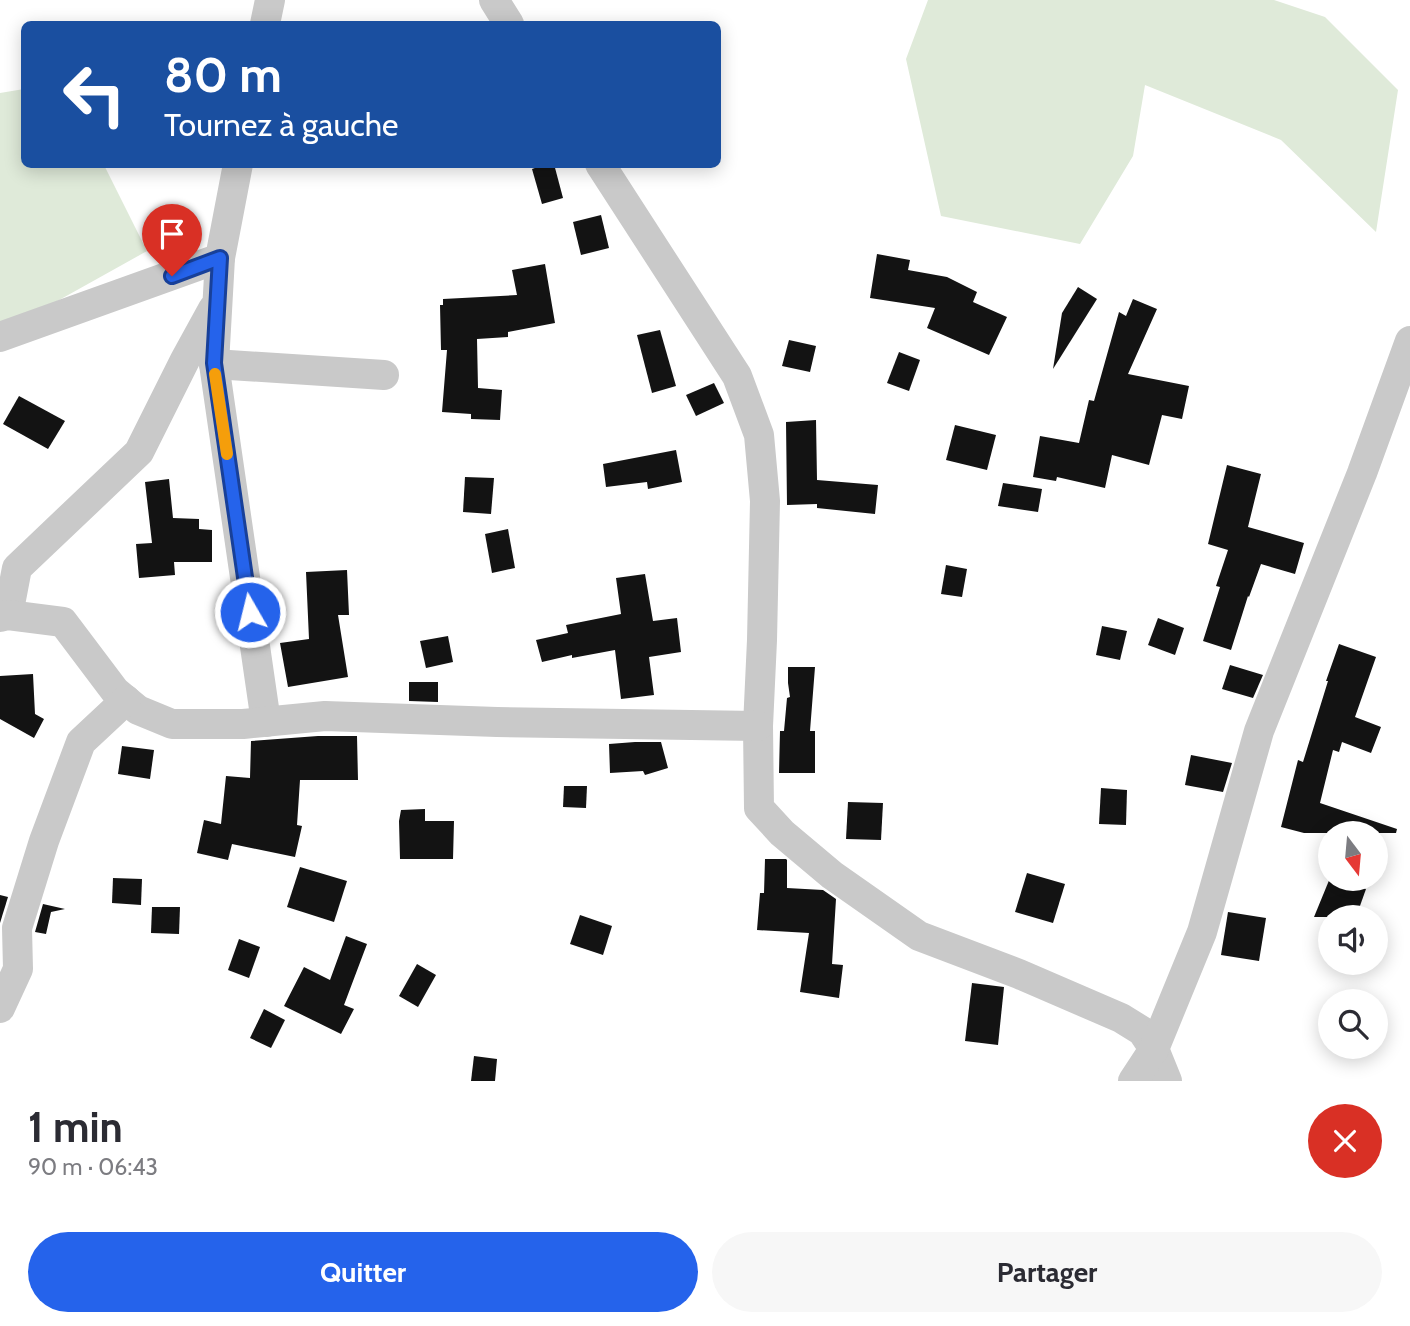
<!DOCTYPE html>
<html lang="fr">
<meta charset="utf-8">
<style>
body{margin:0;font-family:Cabin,sans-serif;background:#f7f7f7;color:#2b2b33;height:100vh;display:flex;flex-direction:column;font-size:26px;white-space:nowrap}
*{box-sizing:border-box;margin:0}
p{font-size:23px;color:#7c7c81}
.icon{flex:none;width:38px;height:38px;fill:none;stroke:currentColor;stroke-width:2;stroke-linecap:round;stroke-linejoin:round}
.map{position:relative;height:1081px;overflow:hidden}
.sheet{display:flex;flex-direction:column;background:#fff;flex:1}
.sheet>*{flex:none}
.banner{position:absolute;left:21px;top:21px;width:700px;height:147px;border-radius:10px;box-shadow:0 4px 18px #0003;background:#1a4fa0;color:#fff;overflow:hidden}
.needle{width:46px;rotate:164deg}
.buttons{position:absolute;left:1318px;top:821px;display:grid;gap:14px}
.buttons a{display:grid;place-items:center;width:70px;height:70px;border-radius:50%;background:#fff;box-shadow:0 4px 18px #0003;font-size:35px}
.pin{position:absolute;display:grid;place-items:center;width:60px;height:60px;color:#fff;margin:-72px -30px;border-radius:50% 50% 50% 0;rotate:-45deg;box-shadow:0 0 7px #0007}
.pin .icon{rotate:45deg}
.me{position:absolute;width:77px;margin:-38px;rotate:352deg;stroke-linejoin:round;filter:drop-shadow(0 0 5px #0008)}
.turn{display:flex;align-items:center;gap:24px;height:147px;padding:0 28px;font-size:32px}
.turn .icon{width:91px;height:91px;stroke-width:2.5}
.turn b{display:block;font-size:49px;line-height:60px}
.round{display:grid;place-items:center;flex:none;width:74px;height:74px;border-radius:37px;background:#f7f7f7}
.overview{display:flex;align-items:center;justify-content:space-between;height:119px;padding:0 28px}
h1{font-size:42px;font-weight:800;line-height:52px}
.primary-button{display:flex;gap:14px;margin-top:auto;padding:14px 28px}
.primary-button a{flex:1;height:80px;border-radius:42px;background:#2563eb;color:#fff;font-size:28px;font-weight:800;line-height:80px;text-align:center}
.primary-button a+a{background:#f7f7f7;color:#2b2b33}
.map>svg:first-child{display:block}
.green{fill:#dfead9}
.building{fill:#131313}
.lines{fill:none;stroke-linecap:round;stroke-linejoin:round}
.minor{stroke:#c9c9c9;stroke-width:30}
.route-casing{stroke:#184099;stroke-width:18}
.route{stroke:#2563eb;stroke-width:12}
.slow{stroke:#f59e0b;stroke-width:12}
</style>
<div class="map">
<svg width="1410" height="1081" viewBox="0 0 1410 1081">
<rect width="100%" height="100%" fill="#fff"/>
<g class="green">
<polygon points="928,0 1274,0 1325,17 1398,90 1376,232 1281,140 1145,85 1133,156 1080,244 941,216 906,59"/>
<polygon points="24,89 24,164 104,165 147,251 0,333 0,93"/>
</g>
<g class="building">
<polygon points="546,164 554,164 563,198 542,204 532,169"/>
<polygon points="601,215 609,248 581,255 573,222"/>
<polygon points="877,254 910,260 908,270 947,277 977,292 973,302 1007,317 989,355 927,328 935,308 870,298"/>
<polygon points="545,264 555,323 508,332 508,337 477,339 478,388 502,390 500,420 471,419 471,414 442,412 447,350 441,350 440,305 443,305 443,299 517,295 512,270"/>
<polygon points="1078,287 1097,299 1053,369 1062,313"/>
<polygon points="1133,299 1157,309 1128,374 1189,386 1182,419 1162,415 1149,465 1112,455 1105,488 1057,477 1056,481 1033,477 1040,436 1079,443 1089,400 1094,401 1119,312 1126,316"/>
<polygon points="660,330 676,386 652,393 637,335"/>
<polygon points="789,340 816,346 810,372 782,366"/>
<polygon points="899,352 920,360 909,391 887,383"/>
<polygon points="714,383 724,403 696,416 686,395"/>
<polygon points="19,396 65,421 48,449 3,424"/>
<polygon points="816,420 817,480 878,485 875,514 817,508 817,504 787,505 786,422"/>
<polygon points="955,425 996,435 987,470 946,460"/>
<polygon points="676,450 682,482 648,489 647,482 606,487 603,464"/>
<polygon points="1227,465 1261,474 1248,527 1304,543 1295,574 1261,564 1249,597 1248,596 1231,650 1203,641 1220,587 1216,586 1228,550 1208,544"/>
<polygon points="465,477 494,478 491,514 463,512"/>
<polygon points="169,479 173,518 199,519 199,529 212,530 212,562 174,562 175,575 139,578 136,544 152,543 145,482"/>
<polygon points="1003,483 1042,489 1038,512 998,506"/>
<polygon points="508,529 515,568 492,573 485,534"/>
<polygon points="946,565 967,569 962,597 941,594"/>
<polygon points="347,570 349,615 338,615 348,677 288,687 280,643 309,639 306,572"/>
<polygon points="645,574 653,621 677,618 681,652 649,657 654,695 621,699 615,650 572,658 572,655 542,662 536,640 568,633 566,625 621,614 616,578"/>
<polygon points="1158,618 1184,628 1175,655 1148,645"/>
<polygon points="1102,626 1127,631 1120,660 1096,655"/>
<polygon points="448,636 453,662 426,668 420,641"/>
<polygon points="1339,644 1376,657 1355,717 1381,727 1371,753 1342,742 1339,752 1333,750 1320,803 1397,829 1396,833 1304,833 1281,827 1298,760 1303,762 1328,681 1326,681"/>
<polygon points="1230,665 1263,675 1253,698 1222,689"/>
<polygon points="788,667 815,667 810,731 815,731 815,773 779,773 780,731 784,731 787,698 790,697 788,683"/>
<polygon points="33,674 35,714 44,719 34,738 0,719 0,676"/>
<polygon points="409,682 438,682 438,702 409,701"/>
<polygon points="318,736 357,736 358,780 300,780 297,825 302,826 295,857 232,844 228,860 197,853 204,820 221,824 226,776 250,778 251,741"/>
<polygon points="635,742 661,742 668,768 645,775 643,771 610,773 609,744"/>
<polygon points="122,746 154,750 150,779 118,774"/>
<polygon points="1191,755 1232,763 1223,792 1185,785"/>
<polygon points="564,786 587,786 586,808 563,807"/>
<polygon points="1101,788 1127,790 1126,825 1099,824"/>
<polygon points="848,802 883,803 881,840 846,839"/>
<polygon points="425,809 425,821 454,821 453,859 400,859 399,821 401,810"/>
<polygon points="765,859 786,859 787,860 787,888 823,890 836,899 832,964 843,965 839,998 800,992 809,933 757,930 760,893 764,893"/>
<polygon points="300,867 347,881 334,922 287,907"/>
<polygon points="1027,873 1065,884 1053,923 1015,912"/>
<polygon points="113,878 142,879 141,905 112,903"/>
<polygon points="1330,878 1339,878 1366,889 1356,917 1314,917"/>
<polygon points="0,895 8,897 0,923"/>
<polygon points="43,904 65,909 51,912 46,934 35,932"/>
<polygon points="152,907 180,907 179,934 151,933"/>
<polygon points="1228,912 1266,918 1259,961 1221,955"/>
<polygon points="580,915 612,926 603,955 570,944"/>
<polygon points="346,936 367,944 344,1005 354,1009 341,1034 284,1006 304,967 330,980"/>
<polygon points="239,939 260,947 249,978 228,970"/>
<polygon points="417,964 436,975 418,1007 399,996"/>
<polygon points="972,983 1004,987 998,1045 965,1041"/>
<polygon points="264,1009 285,1020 271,1048 250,1038"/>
<polygon points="474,1056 497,1059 495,1081 471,1081"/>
</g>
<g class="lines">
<g class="minor">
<polyline points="494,0 509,24"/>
<polyline points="265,24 270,0"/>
<polyline points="238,164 220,258 214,364 266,722"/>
<polyline points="600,164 737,376 759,435 765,501 762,640 758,726 759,808 782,833 832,875 919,936 1019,974 1121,1018 1142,1031 1154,1049 1167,1081"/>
<polyline points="0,337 220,258"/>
<polyline points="214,364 384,375"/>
<polyline points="8,615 17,568 139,452 185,360 213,309"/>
<polyline points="0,617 8,615 63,622 115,691 138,710 172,724 243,724 325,716 497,722 758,726"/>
<polyline points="0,1008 18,969 17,928 44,841 81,742 126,700"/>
<polyline points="1133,1081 1154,1049 1202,932 1259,731 1362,473 1410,341"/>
</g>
</g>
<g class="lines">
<defs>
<polyline id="route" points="172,276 220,258 214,363 250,612"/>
</defs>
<use href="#route" class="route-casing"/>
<use href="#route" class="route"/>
<polyline class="slow" points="215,374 227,454"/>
</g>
</svg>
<div class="buttons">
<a><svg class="needle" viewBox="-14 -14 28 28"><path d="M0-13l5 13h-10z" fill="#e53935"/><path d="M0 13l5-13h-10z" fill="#7c7c81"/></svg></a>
<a><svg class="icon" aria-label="sound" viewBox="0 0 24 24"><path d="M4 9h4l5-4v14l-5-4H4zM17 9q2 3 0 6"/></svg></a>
<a><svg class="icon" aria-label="search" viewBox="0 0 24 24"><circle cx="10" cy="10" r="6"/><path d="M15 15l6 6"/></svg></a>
</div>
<div class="pin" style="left:172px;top:276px;background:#d93025"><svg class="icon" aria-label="arrive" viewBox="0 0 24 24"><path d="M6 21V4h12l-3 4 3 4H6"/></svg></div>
<svg class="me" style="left:250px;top:612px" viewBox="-20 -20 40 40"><circle r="17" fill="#2563eb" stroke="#fff" stroke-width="3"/><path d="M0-11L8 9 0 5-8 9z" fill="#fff"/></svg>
<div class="banner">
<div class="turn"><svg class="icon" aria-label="left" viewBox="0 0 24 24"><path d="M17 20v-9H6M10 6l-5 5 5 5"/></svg><div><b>80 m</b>Tournez à gauche</div></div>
</div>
</div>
<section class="sheet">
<div class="overview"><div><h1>1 min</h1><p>90 m · 06:43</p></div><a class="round" style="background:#d93025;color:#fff"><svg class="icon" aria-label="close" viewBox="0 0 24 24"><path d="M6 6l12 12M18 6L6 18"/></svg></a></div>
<div class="primary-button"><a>Quitter</a><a>Partager</a></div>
</section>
